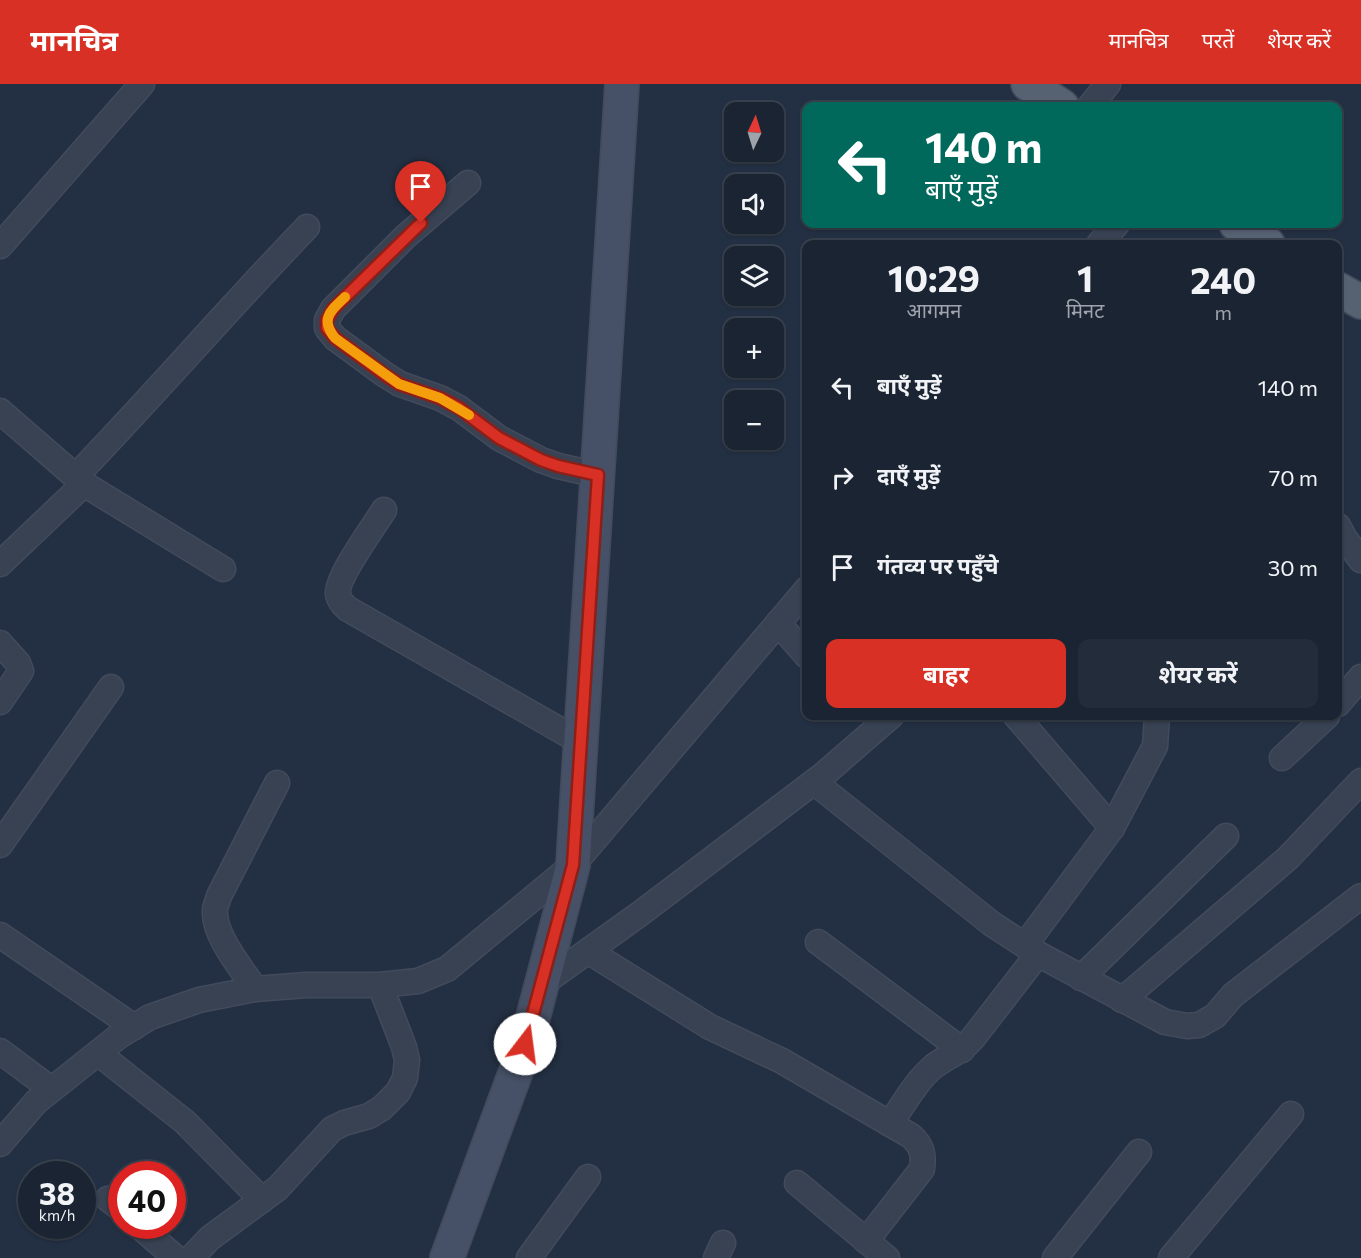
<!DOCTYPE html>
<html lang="hi">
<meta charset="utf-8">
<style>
body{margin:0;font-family:Commissioner,"Noto Sans Devanagari",sans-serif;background:#232c3a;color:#f1f3f6;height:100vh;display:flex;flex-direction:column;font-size:22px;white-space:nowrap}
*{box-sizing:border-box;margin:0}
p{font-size:20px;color:#9fa4ac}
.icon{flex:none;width:33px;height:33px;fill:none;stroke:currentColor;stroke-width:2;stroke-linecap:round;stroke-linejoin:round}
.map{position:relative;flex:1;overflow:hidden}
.details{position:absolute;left:802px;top:156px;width:540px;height:480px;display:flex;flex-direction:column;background:#1a2432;border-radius:12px;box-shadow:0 2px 4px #0004,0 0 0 2px #38414d}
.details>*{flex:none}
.hud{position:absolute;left:802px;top:18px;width:540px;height:126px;border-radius:12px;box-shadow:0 2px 4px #0004,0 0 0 2px #38414d;background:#00695c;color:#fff;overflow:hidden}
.needle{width:39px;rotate:4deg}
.buttons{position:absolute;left:724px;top:18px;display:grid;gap:12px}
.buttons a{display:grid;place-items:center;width:60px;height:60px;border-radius:12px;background:#1a2432;box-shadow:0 2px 4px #0004,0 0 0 2px #38414d;font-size:30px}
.speed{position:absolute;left:18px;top:1077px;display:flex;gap:12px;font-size:30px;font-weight:700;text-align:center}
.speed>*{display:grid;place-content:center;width:78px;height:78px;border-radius:50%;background:#1a2432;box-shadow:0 2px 4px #0004,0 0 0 2px #38414d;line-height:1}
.speed small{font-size:15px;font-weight:400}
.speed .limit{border:9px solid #d22;background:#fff;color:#111}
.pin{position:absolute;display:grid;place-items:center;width:51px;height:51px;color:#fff;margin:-62px -26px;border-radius:50% 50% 50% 0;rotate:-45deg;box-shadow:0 0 6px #0007}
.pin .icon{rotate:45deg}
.me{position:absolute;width:66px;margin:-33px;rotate:15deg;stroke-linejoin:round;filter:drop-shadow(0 0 4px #0008)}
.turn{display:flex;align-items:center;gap:21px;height:126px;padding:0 24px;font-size:27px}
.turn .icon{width:78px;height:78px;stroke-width:2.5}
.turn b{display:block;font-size:42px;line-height:51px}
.eta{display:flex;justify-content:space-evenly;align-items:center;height:102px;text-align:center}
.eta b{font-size:36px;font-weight:700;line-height:42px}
.button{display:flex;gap:12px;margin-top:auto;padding:12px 24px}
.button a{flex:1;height:69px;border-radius:12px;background:#d93025;color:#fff;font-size:24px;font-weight:700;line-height:69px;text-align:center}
.button a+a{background:#232c3a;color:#f1f3f6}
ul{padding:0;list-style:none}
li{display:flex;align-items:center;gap:18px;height:90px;padding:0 24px}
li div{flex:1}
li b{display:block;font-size:22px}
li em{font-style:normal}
header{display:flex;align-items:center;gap:36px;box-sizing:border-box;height:84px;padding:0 30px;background:#d93025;color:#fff}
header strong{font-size:28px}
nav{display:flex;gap:33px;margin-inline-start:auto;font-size:21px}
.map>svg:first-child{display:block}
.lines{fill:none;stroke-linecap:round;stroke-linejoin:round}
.street-casing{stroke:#424b5b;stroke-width:27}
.secondary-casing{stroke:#424b5b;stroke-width:36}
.primary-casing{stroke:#424b5b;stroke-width:36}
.street{stroke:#384252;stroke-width:24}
.secondary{stroke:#465066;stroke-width:33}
.primary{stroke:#566172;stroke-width:33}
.route-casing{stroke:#8d1f18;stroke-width:15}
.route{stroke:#d93025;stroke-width:10}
.slow{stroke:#f59e0b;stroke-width:10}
</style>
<header>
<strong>मानचित्र</strong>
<nav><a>मानचित्र</a><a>परतें</a><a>शेयर करें</a></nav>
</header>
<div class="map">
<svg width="1361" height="1174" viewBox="0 0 1361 1174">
<rect width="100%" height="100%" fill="#233043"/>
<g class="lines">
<defs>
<g id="street">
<polyline points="1090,22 1108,0"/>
<polyline points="468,99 406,152 333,225 327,236 327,244 335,254 384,290 400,300 440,314 459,324 499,354 541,376 558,382 598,391"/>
<polyline points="1099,160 1117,140"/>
<polyline points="0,162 142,0"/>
<polyline points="0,327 84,400 223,485"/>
<path d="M75,393C154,311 228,225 307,143"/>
<path d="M384,426C374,442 336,494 338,510C339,517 343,521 348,525L581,658"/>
<polyline points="1338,442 1345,455 1361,476"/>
<polyline points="0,480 84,400"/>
<polyline points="778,539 807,572"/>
<polyline points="0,559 18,579 21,587 0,618"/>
<polyline points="1338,620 1361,593"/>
<polyline points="1016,632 1112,744"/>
<polyline points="1282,674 1327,632"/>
<polyline points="814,698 992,840 1038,870 1165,938 1187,942 1199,941 1215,932 1233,911 1361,812"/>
<polyline points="0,761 111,603"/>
<polyline points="0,851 134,943"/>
<polyline points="818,858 962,966"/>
<polyline points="1025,861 1112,744 1155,662 1157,632"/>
<path d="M588,867L710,943L782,977L911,1052C922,1062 924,1070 922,1085L866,1157"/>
<polyline points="1081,894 1226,752"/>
<polyline points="542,900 641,829 823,691 891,632"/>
<path d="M255,905C242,885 213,851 215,826C215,822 218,817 219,812L277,699"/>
<polyline points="1122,916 1288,774 1361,697"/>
<polyline points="0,967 51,1005"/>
<polyline points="98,969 185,1038 262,1116"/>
<path d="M890,1040C903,1021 916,997 934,982C948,972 961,968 973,954L1038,870"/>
<polyline points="0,1060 36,1018 119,952 150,933 199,916 255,905 306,901 380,901 418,897 447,885 573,781 807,505"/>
<polyline points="797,1099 887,1174"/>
<polyline points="108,1115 122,1126"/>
<polyline points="139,1142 176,1174"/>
<polyline points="191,1174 210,1154 278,1104 332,1045 344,1039 369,1032 382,1024 398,1008 405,994 407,976 404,963 380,901"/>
<polyline points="529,1174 588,1093"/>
<polyline points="716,1174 723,1159"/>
<polyline points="1055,1174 1139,1068"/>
<polyline points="1171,1174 1291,1030"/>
</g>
<polyline id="secondary" points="447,1174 526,960 573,781 622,0"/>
<g id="primary">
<polyline points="1028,0 1062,22"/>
<polyline points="1236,140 1268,160"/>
<polyline points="1338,205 1361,218"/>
</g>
</defs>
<use href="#street" class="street-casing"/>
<use href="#secondary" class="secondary-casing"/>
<use href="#primary" class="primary-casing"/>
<use href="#street" class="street"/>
<use href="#secondary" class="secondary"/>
<use href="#primary" class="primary"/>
</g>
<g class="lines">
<defs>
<polyline id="route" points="421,139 333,225 327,236 327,244 335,254 384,290 399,300 440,314 459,324 499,354 541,376 558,382 598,391 573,781 525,960"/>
</defs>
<use href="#route" class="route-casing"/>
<use href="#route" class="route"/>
<path class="slow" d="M345,213C330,227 320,235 335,254L399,300L440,314L469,331"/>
</g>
</svg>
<div class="buttons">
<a><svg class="needle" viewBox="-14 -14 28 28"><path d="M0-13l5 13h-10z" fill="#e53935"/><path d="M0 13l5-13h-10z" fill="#9fa4ac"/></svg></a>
<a><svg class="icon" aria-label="sound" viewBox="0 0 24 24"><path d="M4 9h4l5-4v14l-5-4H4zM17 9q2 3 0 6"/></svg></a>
<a><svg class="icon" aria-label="layers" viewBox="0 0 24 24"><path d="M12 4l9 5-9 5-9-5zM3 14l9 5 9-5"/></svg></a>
<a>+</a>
<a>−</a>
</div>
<div class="speed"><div>38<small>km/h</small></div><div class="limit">40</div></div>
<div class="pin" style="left:421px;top:139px;background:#d93025"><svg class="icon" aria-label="arrive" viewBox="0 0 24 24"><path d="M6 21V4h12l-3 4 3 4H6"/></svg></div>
<svg class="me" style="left:525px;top:960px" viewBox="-20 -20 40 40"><circle r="19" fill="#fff"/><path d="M0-13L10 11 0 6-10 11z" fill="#d93025"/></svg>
<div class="hud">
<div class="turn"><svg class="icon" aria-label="left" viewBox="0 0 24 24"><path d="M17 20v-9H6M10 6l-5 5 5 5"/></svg><div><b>140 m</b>बाएँ मुड़ें</div></div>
</div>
<section class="details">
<div class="eta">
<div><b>10:29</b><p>आगमन</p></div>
<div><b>1</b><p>मिनट</p></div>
<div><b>240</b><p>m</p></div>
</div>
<ul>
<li><svg class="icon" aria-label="left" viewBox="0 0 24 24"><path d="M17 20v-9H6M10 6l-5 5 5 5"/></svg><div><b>बाएँ मुड़ें</b></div><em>140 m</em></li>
<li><svg class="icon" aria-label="right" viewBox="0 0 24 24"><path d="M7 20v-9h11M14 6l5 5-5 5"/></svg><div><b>दाएँ मुड़ें</b></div><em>70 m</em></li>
<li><svg class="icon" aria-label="arrive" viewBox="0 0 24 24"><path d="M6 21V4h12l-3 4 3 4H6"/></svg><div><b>गंतव्य पर पहुँचे</b></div><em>30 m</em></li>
</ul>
<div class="button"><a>बाहर</a><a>शेयर करें</a></div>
</section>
</div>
